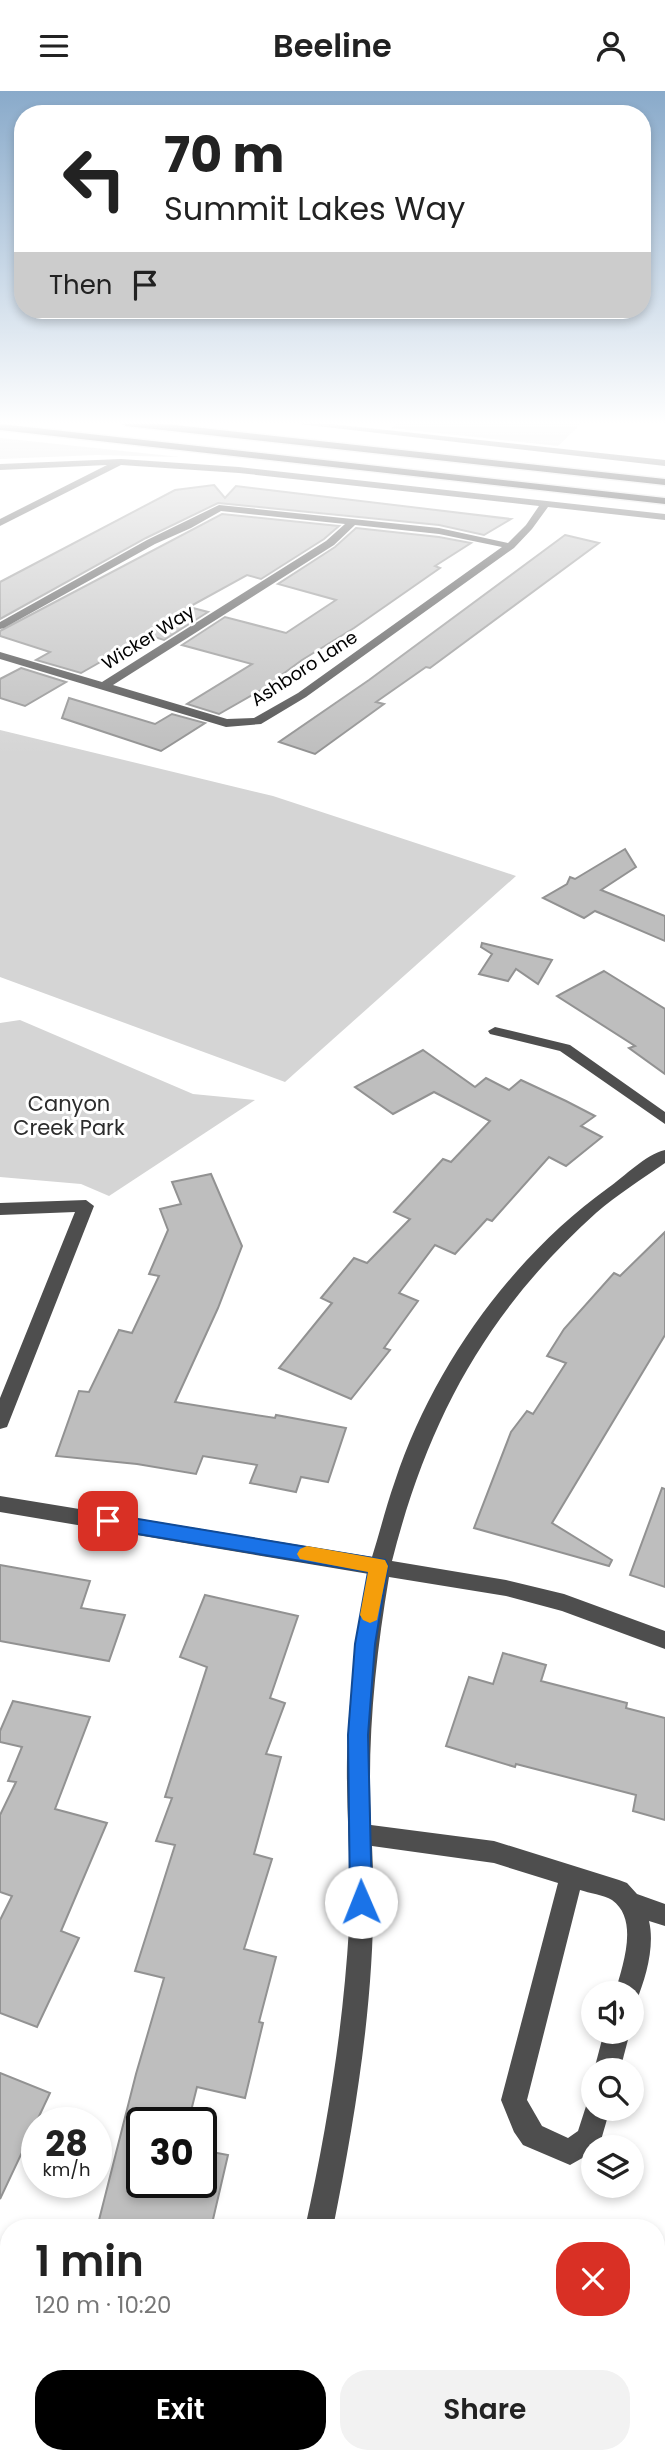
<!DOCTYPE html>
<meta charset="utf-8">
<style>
body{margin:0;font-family:Poppins,sans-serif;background:#f2f2f2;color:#222;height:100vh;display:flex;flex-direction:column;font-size:26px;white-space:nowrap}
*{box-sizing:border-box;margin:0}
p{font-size:23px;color:#767676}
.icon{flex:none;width:38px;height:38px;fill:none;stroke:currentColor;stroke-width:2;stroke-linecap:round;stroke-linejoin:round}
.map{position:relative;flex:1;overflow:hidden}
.panel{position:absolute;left:0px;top:2128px;width:665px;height:245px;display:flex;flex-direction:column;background:#fff;border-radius:28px 28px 0 0;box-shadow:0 4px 10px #0003}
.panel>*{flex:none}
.guide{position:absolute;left:14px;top:14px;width:637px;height:214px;border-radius:28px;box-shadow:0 4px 10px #0003;background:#fff;color:#222;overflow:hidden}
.buttons{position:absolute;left:581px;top:1890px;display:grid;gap:14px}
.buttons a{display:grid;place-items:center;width:63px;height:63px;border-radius:50%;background:#fff;box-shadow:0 4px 10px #0003;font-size:35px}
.speed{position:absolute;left:21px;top:2016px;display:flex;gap:14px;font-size:35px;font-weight:700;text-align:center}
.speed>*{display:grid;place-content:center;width:91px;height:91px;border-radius:50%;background:#fff;box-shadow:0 4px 10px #0003;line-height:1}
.speed small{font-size:18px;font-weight:400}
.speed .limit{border:4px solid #111;border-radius:10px;background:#fff;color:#111}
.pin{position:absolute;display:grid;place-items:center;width:60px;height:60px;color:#fff;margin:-30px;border-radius:14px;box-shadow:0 4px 10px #0006}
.me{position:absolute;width:77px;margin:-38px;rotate:359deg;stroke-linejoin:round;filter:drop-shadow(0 0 5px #0008)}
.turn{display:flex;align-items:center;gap:24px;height:147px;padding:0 35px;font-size:32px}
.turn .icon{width:91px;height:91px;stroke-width:2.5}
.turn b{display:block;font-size:49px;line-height:60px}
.then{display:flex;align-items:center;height:66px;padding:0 35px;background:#0003;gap:14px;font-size:26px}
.round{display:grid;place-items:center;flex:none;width:74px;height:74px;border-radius:28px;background:#f2f2f2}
.headline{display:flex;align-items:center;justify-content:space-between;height:119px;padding:0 35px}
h1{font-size:42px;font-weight:600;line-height:52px}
.button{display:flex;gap:14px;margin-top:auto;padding:14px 35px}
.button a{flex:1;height:80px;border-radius:28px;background:#000;color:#fff;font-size:28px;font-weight:600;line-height:80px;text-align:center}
.button a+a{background:#f2f2f2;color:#222}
header{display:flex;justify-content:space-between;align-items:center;height:91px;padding:0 35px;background:#fff;font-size:32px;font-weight:600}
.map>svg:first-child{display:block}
.green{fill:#d5d5d5}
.building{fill:#bebebe;stroke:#929292;stroke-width:2}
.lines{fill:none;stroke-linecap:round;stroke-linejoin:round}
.highway-casing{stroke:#dbdbdb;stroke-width:3}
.minor{fill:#4e4e4e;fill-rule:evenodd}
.highway{fill:#000;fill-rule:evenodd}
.route{fill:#1a73e8;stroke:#114b97;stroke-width:2}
.slow{fill:#f59e0b}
.labels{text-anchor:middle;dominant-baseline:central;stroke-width:6;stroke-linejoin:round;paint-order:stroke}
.far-street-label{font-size:18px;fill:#000;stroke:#fff}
.park-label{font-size:21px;fill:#2c2c2c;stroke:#fff}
</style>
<header><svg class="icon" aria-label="menu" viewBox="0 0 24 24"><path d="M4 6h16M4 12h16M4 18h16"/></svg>Beeline<svg class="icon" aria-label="person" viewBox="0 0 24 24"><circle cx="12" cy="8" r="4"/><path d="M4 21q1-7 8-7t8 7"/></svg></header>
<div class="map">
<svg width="665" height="2373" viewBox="0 0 665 2373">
<rect width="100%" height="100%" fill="#fff"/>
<g class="green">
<polygon points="398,332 582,332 558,355 391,337"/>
<polygon points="0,347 180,366 96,364 0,368"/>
<polygon points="0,639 273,705 516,785 285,991 0,886"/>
<polygon points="20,929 193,1003 255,1009 109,1105 81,1093 0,1086 0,932"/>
</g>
<g class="building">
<polygon points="214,394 225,407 236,395 511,428 484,444 439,434 218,412 146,447 0,528 0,491 175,399"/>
<polygon points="222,423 339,435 324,448 261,488 247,484 189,516 208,521 164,549 148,544 81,582 36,569 50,561 0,545 0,540"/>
<polygon points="356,437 439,446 471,452 435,475 440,477 354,537 302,569 261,599 219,623 187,613 252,573 182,554 225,526 286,542 336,509 278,493 335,456"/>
<polygon points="565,444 599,452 430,577 426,576 376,611 384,613 315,663 279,651 369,589"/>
<polygon points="21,577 66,591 25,615 0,607 0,588"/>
<polygon points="69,607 155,633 172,623 205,632 161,660 62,627"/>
<polygon points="625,758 636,776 601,799 665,825 665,850 595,820 584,827 543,807 567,793 570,786 575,788"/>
<polygon points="482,852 552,869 538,893 516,878 508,890 479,883 492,863 481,856"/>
<polygon points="604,880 665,918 665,983 629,957 635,955 557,905"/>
<polygon points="423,959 475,996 486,987 509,999 521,989 566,1010 595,1025 581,1035 602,1046 566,1075 549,1066 492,1130 487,1128 455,1163 435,1154 399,1202 418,1210 384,1257 390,1259 351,1308 279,1277 332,1212 321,1207 354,1167 367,1172 410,1128 394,1121 443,1068 451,1071 490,1030 434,1001 393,1023 355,996"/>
<polygon points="211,1083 242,1155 218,1217 175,1311 275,1327 276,1324 346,1337 328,1391 301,1386 296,1401 250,1392 257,1374 203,1365 196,1383 137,1373 56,1365 79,1300 89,1301 119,1239 132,1242 159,1185 149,1183 168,1139 160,1118 181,1113 172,1091"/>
<polygon points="665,1141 665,1244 552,1432 612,1469 609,1475 474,1437 511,1341 527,1320 533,1323 566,1272 547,1265 564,1238 614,1182 620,1185"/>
<polygon points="662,1397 665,1398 665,1496 630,1484"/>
<polygon points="0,1474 90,1490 81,1517 125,1524 109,1570 0,1550"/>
<polygon points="205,1504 298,1525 270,1607 285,1612 266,1663 281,1666 254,1763 272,1768 244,1858 276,1866 259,1931 263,1932 245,2007 197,1996 188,2032 142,2032 142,2091 201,2091 201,2059 228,2064 211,2137 97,2137 136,1983 164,1887 135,1880 175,1754 156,1750 172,1707 165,1706 207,1576 180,1566"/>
<polygon points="503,1562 546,1574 541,1590 627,1612 626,1617 665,1627 665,1729 633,1720 636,1704 516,1673 515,1676 446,1655 469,1586 493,1593"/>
<polygon points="13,1610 90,1626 55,1718 107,1732 61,1840 79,1847 37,1936 0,1922 0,1829 12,1805 0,1801 0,1724 16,1691 8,1690 22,1656 0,1651 0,1640"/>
<polygon points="0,1982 50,2002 0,2108"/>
</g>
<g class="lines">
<defs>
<g id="highway">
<polygon points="121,332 157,332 665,388 665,394 126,335"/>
<polygon points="0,333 665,407 665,413 0,339"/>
</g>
</defs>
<use href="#highway" class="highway-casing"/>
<g class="minor">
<polygon points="291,332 321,332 665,369 665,375"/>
<path d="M121,368L239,376L665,423V429L548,416L532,438L514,457L306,606L261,633L226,636L0,568V561L102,591L326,450L345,433L221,420L191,437L155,453L4,537L0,538V531L147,449L219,414L439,437L508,452L526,434L539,415L239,382L121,374L0,435V428L107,374L0,379V373ZM355,434L439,443L502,456L298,602L254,627L227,628L113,594L334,454Z"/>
<polygon points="495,936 570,954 665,1021 665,1033 560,960 490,943 488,940"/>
<path d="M665,1059V1072C642,1088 617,1104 596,1122C487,1220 428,1328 392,1470L506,1489L564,1503L665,1540V1558L562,1520L506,1505L389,1486C375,1569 367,1650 371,1734L494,1750L619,1789L627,1792L637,1803L665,1813V1835L649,1830C655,1855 646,1887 636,1911L632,1912V1902H615C622,1876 640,1829 612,1809C604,1804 589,1802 580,1799L527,2009L542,2035L568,2047L578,2040L588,2009L593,2007V2018H610L599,2056H593V2061L570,2074L523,2054L514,2041L501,2009L558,1792L494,1772L372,1755C379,1883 358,2012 333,2137H305C327,2038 343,1938 349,1837C352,1780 346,1724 347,1667C348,1605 358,1543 369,1483L0,1421V1405L372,1466C380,1441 386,1415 395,1390C433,1276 511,1167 608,1097C625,1085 645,1064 665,1059Z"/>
<polygon points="86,1109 94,1115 9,1331 7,1336 0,1338 0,1307 75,1121 0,1124 0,1112"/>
<polygon points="604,1941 630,1941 620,1979 594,1979"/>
<polygon points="238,2364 268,2364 265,2373 235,2373"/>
<polygon points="437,2364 467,2364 465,2373 435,2373"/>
</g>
<use href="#highway" class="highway"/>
</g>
<linearGradient id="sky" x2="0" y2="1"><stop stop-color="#89aaca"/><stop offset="0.5" stop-color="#fff"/><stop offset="1" stop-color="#fff" stop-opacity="0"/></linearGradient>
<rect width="665" height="664" fill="url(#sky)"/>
<polygon class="route" points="108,1423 385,1469 388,1475 375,1553 368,1644 372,1811 369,1818 361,1821 353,1818 350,1811 348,1644 355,1553 368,1481 108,1438 102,1436 99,1430 102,1425"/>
<polygon class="slow" points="307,1455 385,1469 388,1475 377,1529 370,1532 363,1529 360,1524 368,1481 300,1468 297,1463 300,1458"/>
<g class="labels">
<g class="far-street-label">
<text transform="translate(148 546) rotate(-32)">Wicker Way</text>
<text transform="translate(304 577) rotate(-33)">Ashboro Lane</text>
</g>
<g class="park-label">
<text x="69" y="1012">Canyon<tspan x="69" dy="24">Creek Park</tspan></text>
</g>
</g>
</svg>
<div class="buttons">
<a><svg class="icon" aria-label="sound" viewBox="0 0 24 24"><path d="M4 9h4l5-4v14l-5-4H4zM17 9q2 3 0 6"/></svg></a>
<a><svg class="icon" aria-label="search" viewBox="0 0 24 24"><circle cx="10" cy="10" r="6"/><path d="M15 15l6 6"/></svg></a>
<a><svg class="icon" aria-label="layers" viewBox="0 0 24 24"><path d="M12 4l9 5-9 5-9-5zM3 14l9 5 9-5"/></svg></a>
</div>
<div class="speed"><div>28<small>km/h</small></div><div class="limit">30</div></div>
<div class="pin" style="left:108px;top:1430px;background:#d93025"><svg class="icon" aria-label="arrive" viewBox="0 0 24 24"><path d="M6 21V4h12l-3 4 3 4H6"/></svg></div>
<svg class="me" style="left:361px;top:1811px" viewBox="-20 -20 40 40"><circle r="19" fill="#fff"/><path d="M0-13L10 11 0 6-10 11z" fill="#1a73e8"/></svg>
<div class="guide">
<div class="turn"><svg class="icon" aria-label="left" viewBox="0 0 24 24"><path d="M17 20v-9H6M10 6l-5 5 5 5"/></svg><div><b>70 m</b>Summit Lakes Way</div></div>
<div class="then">Then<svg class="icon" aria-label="arrive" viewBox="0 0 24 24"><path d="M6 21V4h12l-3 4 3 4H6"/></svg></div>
</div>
<section class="panel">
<div class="headline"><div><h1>1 min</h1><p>120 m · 10:20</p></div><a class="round" style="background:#d93025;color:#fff"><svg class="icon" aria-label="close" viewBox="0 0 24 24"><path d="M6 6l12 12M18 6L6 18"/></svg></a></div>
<div class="button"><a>Exit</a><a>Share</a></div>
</section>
</div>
